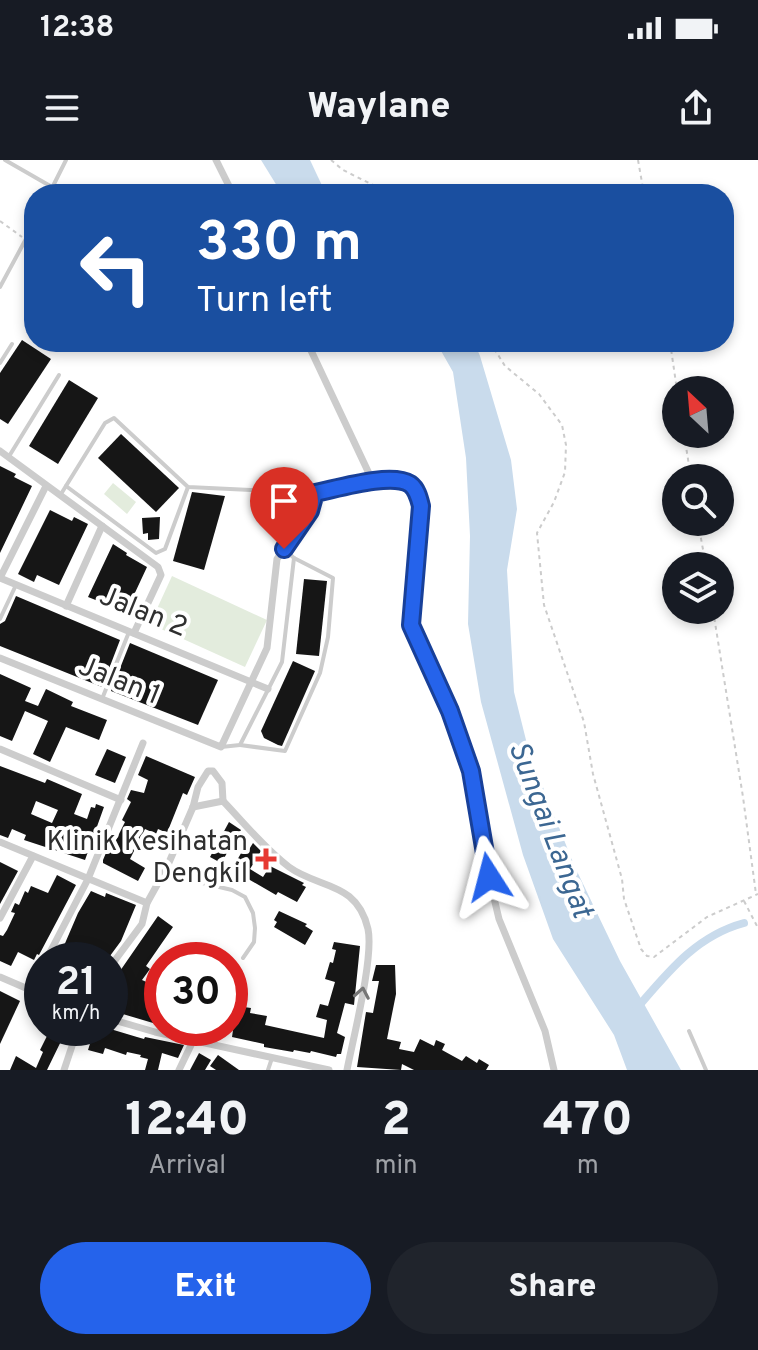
<!DOCTYPE html>
<style>
body{margin:0;font-family:Overpass,sans-serif;background:#20242c;color:#f1f3f6;height:100vh;display:flex;flex-direction:column;font-size:30px;white-space:nowrap}
*{box-sizing:border-box;margin:0}
p{font-size:26px;color:#9ea1a6}
.icon{flex:none;width:44px;height:44px;fill:none;stroke:currentColor;stroke-width:2;stroke-linecap:round;stroke-linejoin:round}
.map{position:relative;height:910px;overflow:hidden}
.panel{display:flex;flex-direction:column;background:#171b24;flex:1}
.panel>*{flex:none}
.guide{position:absolute;left:24px;top:24px;width:710px;height:168px;border-radius:32px;box-shadow:0 4px 12px #0003;background:#1a4fa0;color:#fff;overflow:hidden}
.needle{width:52px;rotate:334deg}
.buttons{position:absolute;left:662px;top:216px;display:grid;gap:16px}
.buttons a{display:grid;place-items:center;width:72px;height:72px;border-radius:50%;background:#171b24;box-shadow:0 4px 12px #0003;font-size:40px}
.speed{position:absolute;left:24px;top:782px;display:flex;gap:16px;font-size:40px;font-weight:700;text-align:center}
.speed>*{display:grid;place-content:center;width:104px;height:104px;border-radius:50%;background:#171b24;box-shadow:0 4px 12px #0003;line-height:1}
.speed small{font-size:20px;font-weight:400}
.speed .limit{border:12px solid #d22;background:#fff;color:#111}
.pin{position:absolute;display:grid;place-items:center;width:68px;height:68px;color:#fff;margin:-82px -34px;border-radius:50% 50% 50% 0;rotate:-45deg;box-shadow:0 0 8px #0007}
.pin .icon{rotate:45deg}
.me{position:absolute;width:88px;margin:-44px;rotate:351deg;stroke-linejoin:round;filter:drop-shadow(0 0 6px #0008)}
.turn{display:flex;align-items:center;gap:28px;height:168px;padding:0 40px;font-size:36px}
.turn .icon{width:104px;height:104px;stroke-width:2.5}
.turn b{display:block;font-size:56px;line-height:68px}
.eta{display:flex;justify-content:space-evenly;align-items:center;height:136px;text-align:center}
.eta b{font-size:48px;font-weight:800;line-height:56px}
.primary-button{display:flex;gap:16px;margin-top:auto;padding:16px 40px}
.primary-button a{flex:1;height:92px;border-radius:48px;background:#2563eb;color:#fff;font-size:32px;font-weight:800;line-height:92px;text-align:center}
.primary-button a+a{background:#20242c;color:#f1f3f6}
.status{display:flex;justify-content:space-between;align-items:center;height:56px;padding:0 40px;background:#171b24;direction:ltr}
.status svg{height:22px;fill:currentColor}
header{display:flex;justify-content:space-between;align-items:center;height:104px;padding:0 40px;background:#171b24;font-size:36px;font-weight:800}
.map>svg:first-child{display:block}
.green{fill:#e3ecdd}
.water{fill:#c9dbec}
.lines{fill:none;stroke-linecap:round;stroke-linejoin:round}
.canal{stroke:#c9dbec;stroke-width:8}
.building{fill:#161616;fill-rule:evenodd}
.path{stroke:#ccc;stroke-width:2;stroke-dasharray:4 4;stroke-linecap:butt}
.lane{stroke:#ccc;stroke-width:4}
.street{stroke:#ccc;stroke-width:7}
.oneway{stroke:#767676}
.route-casing{stroke:#184099;stroke-width:20}
.route{stroke:#2563eb;stroke-width:14}
.poi-dot{fill:#e63831;stroke:#fff;stroke-width:3}
.labels{text-anchor:middle;dominant-baseline:central;stroke-width:8;stroke-linejoin:round;paint-order:stroke}
.street-label{font-size:28px;fill:#2f2f2f;stroke:#fff}
.poi-label{font-size:28px;fill:#2f2f2f;stroke:#fff;text-anchor:end}
.water-label{font-size:30px;font-style:italic;fill:#3c6792;stroke:#fff}
</style>
<div class="status"><b>12:38</b><svg viewBox="0 0 49 12"><path d="M0 12V9h3v3zM5 12V6h3v6zM10 12V3h3v9zM15 12V0h3v12zM26 1h20v11H26zM47 4h2v5h-2z"/></svg></div>
<header><svg class="icon" aria-label="menu" viewBox="0 0 24 24"><path d="M4 6h16M4 12h16M4 18h16"/></svg>Waylane<svg class="icon" aria-label="share" viewBox="0 0 24 24"><path d="M12 15V3M7 8l5-5 5 5M5 13v7h14v-7"/></svg></header>
<div class="map">
<svg width="758" height="910" viewBox="0 0 758 910">
<rect width="100%" height="100%" fill="#fff"/>
<g class="green">
<polygon points="113,323 136,342 127,354 104,334"/>
<polygon points="172,416 267,460 245,507 150,464"/>
</g>
<g class="water">
<polygon points="261,0 310,0 326,34 282,34"/>
<polygon points="436,182 474,182 480,196 511,300 517,349 507,410 514,532 529,592 574,705 620,801 681,910 627,910 614,875 553,779 523,695 481,542 468,464 470,376 466,298 453,212"/>
</g>
<g class="lines">
<path class="canal" d="M637,848C668,812 696,776 744,763"/>
</g>
<g class="building">
<polygon points="22,180 51,199 8,264 0,259 0,213"/>
<polygon points="69,220 98,238 58,304 29,286"/>
<polygon points="121,274 179,328 156,352 98,298"/>
<polygon points="0,306 16,314 14,317 32,326 0,393"/>
<polygon points="192,332 225,336 204,410 173,401"/>
<polygon points="50,350 72,361 74,357 88,364 59,425 37,415 34,422 18,414"/>
<polygon points="160,357 159,379 148,380 148,373 143,374 142,358"/>
<polygon points="113,384 127,393 126,395 147,407 126,452 88,437"/>
<polygon points="304,419 327,421 319,496 296,494"/>
<polygon points="16,436 120,480 102,527 0,486 0,464 5,461"/>
<polygon points="130,483 218,520 198,565 111,531"/>
<polygon points="293,501 315,511 282,586 278,585 264,578 261,571"/>
<polygon points="0,514 31,528 25,541 38,546 46,529 73,542 71,546 107,560 99,580 66,567 50,602 33,594 48,561 25,551 12,581 0,576"/>
<polygon points="107,589 126,597 115,623 95,615"/>
<polygon points="146,596 195,617 187,635 183,633 167,673 158,669 156,674 145,669 130,699 145,708 138,721 103,703 103,700 108,688 111,690 125,662 122,660 131,642 127,639 131,630 144,633 148,620 138,615"/>
<path d="M0,606L45,623L47,619L82,634L74,654L87,659L91,647L95,648L96,644L104,647L85,700L24,680L26,675L12,669L8,678L0,675ZM36,641L58,650L52,663L31,654Z"/>
<polygon points="229,662 241,670 221,703 210,697"/>
<polygon points="253,683 261,691 250,709 263,717 270,706 304,723 302,725 306,727 297,742 278,732 276,735 236,712 240,705 236,702 244,688 248,691"/>
<polygon points="0,702 18,711 0,744"/>
<polygon points="57,715 76,725 39,795 37,794 34,800 18,792 11,806 0,801 0,775 3,776 7,770 15,753 11,752 15,743 19,745 25,731 28,733 31,726 48,733"/>
<polygon points="91,731 105,737 106,733 136,745 121,781 107,800 54,800 60,787 63,788 78,753"/>
<polygon points="279,751 307,764 305,766 313,771 305,785 274,767 277,762 274,760"/>
<polygon points="158,756 173,767 146,806 150,809 142,820 162,829 162,856 156,854 153,863 116,852 112,853 110,852 111,824"/>
<polygon points="334,782 360,786 354,845 345,843 337,873 345,877 341,894 337,894 336,897 311,891 310,893 294,890 293,892 264,887 264,884 232,877 235,857 230,856 230,845 251,848 250,853 267,856 265,865 324,878 327,860 316,857 320,844 328,846 335,822 325,819 330,802 333,803 336,790 332,789"/>
<polygon points="376,805 395,805 396,834 387,879 401,882 399,889 414,892 420,879 434,886 436,880 445,884 442,890 462,901 466,896 477,903 479,899 489,905 486,910 414,910 402,904 401,910 357,907 366,852 373,853 379,821 372,821"/>
<polygon points="0,831 20,841 0,884"/>
<polygon points="55,868 65,873 47,910 10,910 16,896 36,908 43,892 40,890 49,872 52,874"/>
<polygon points="95,868 107,868 137,877 144,879 145,877 184,885 178,898 162,893 158,910 145,910 148,899 140,897 141,895 127,892 126,895 105,888 103,894 88,890"/>
<polygon points="199,893 211,900 205,910 190,910"/>
<polygon points="218,895 239,910 216,910 210,906"/>
</g>
<g class="lines">
<g class="path">
<polyline points="331,0 343,10 391,34"/>
<polyline points="638,0 644,34"/>
<polyline points="0,61 22,77"/>
<polyline points="490,182 505,206 539,234 562,265 566,285 565,312 554,342 537,373 544,445 584,562 593,614 622,719 624,739 641,789 647,796 654,797 707,757 758,734"/>
<polyline points="670,182 677,230"/>
<polyline points="684,274 691,318"/>
<polyline points="698,362 706,406"/>
<polyline points="713,450 743,637 756,734"/>
<polyline points="744,741 758,768"/>
</g>
<g class="lane">
<polyline points="5,0 52,27"/>
<polyline points="49,34 66,0"/>
<polyline points="0,127 34,64"/>
<polyline points="0,203 12,184"/>
<polyline points="8,298 59,215"/>
<polyline points="66,326 156,393 165,389 188,327"/>
<polyline points="61,334 105,263 114,258 188,327 315,333"/>
<polyline points="0,459 16,425"/>
<polyline points="102,539 129,472"/>
<polyline points="240,585 285,591 320,513 328,477 333,418 294,398"/>
<polyline points="221,587 240,585 282,502 294,398 284,389"/>
<polyline points="167,707 198,722 232,730 245,737 253,753 255,768 254,782 243,798"/>
<polyline points="689,871 706,910"/>
<polyline points="268,910 272,898"/>
</g>
<g class="street">
<polyline points="216,0 233,34"/>
<polyline points="307,182 373,322"/>
<polyline points="0,291 158,407 161,415 134,473"/>
<polyline points="46,326 0,418 268,529"/>
<polyline points="66,446 102,366"/>
<path d="M0,498L221,587L267,488L277,399L310,351L315,333C337,329 391,311 410,324C418,328 419,338 421,346L411,465L450,551L471,611L489,717L499,759L545,871L554,910"/>
<polyline points="0,589 121,640"/>
<path d="M193,647L223,641C244,663 265,689 289,707C319,729 357,721 368,769C374,797 353,879 347,910"/>
<polyline points="0,682 147,743"/>
<polyline points="0,758 33,696"/>
<polyline points="46,800 88,719 143,583"/>
<polyline points="110,807 142,764 147,743 167,707 193,647 198,627 208,611 213,611 222,623 223,641"/>
<polyline points="0,817 42,835"/>
<polyline points="30,830 42,808"/>
<polyline points="110,859 155,872 329,910"/>
<polyline points="64,910 78,868"/>
<polyline points="179,910 193,881"/>
</g>
</g>
<defs><path id="oneway-chevron" d="M-2-3.5L2.5 0L-2 3.5" fill="none" stroke-width="1.6" stroke-linecap="round" stroke-linejoin="round" transform="scale(2)"/></defs>
<use class="oneway" href="#oneway-chevron" transform="translate(362 833) rotate(-80)"/>
<g class="lines">
<defs>
<path id="route" d="M284,389L310,351L315,333C336,329 391,312 410,324C417,329 419,338 421,346L411,465L450,551L471,611L489,717"/>
</defs>
<use href="#route" class="route-casing"/>
<use href="#route" class="route"/>
</g>
<path class="poi-dot" d="M262 687h8v8h8v8h-8v8h-8v-8h-8v-8h8z"/>
<g class="labels">
<g class="street-label">
<text transform="translate(143 453) rotate(22)">Jalan 2</text>
<text transform="translate(119 522) rotate(22)">Jalan 1</text>
</g>
<g class="poi-label">
<text x="248" y="683">Klinik Kesihatan<tspan x="248" dy="32">Dengkil</tspan></text>
</g>
<g class="water-label">
<text transform="translate(549 670) rotate(69)">Sungai Langat</text>
</g>
</g>
</svg>
<div class="buttons">
<a><svg class="needle" viewBox="-14 -14 28 28"><path d="M0-13l5 13h-10z" fill="#e53935"/><path d="M0 13l5-13h-10z" fill="#9ea1a6"/></svg></a>
<a><svg class="icon" aria-label="search" viewBox="0 0 24 24"><circle cx="10" cy="10" r="6"/><path d="M15 15l6 6"/></svg></a>
<a><svg class="icon" aria-label="layers" viewBox="0 0 24 24"><path d="M12 4l9 5-9 5-9-5zM3 14l9 5 9-5"/></svg></a>
</div>
<div class="speed"><div>21<small>km/h</small></div><div class="limit">30</div></div>
<div class="pin" style="left:284px;top:389px;background:#d93025"><svg class="icon" aria-label="arrive" viewBox="0 0 24 24"><path d="M6 21V4h12l-3 4 3 4H6"/></svg></div>
<svg class="me" style="left:489px;top:717px" viewBox="-20 -20 40 40"><path d="M0-17L14 15 0 8-14 15z" fill="#2563eb" stroke="#fff" stroke-width="4"/></svg>
<div class="guide">
<div class="turn"><svg class="icon" aria-label="left" viewBox="0 0 24 24"><path d="M17 20v-9H6M10 6l-5 5 5 5"/></svg><div><b>330 m</b>Turn left</div></div>
</div>
</div>
<section class="panel">
<div class="eta">
<div><b>12:40</b><p>Arrival</p></div>
<div><b>2</b><p>min</p></div>
<div><b>470</b><p>m</p></div>
</div>
<div class="primary-button"><a>Exit</a><a>Share</a></div>
</section>
